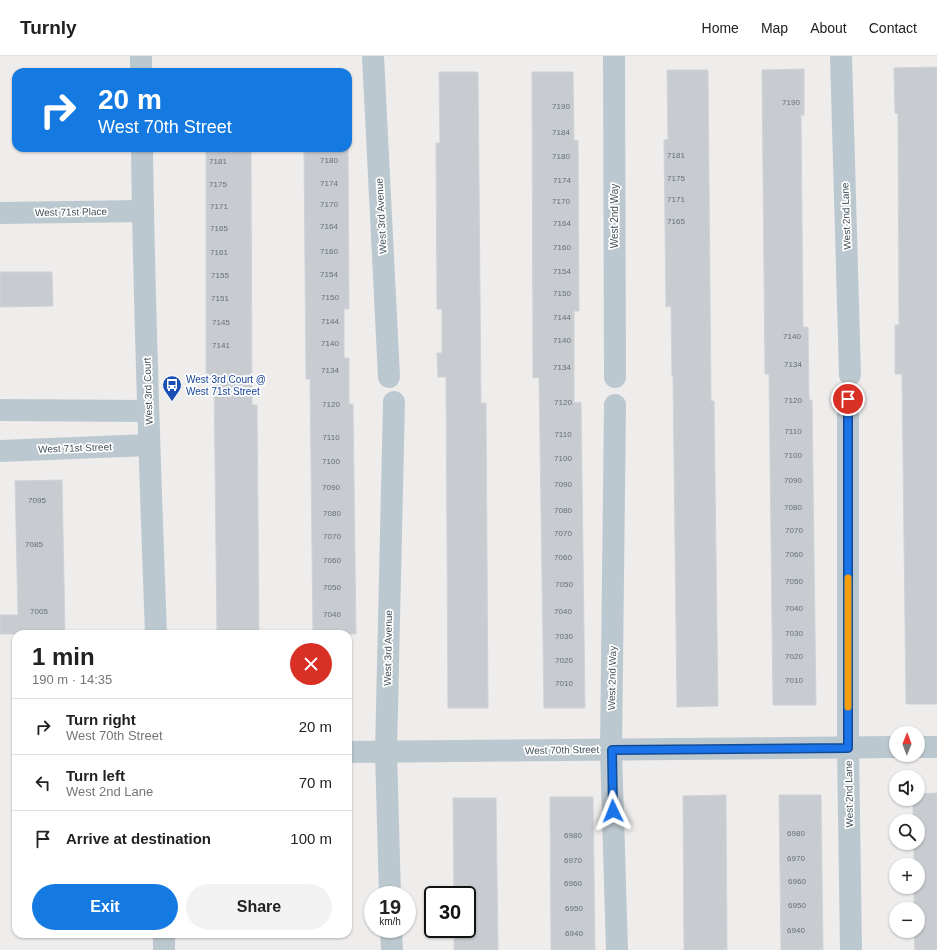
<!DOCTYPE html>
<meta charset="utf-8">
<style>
body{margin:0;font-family:Arial,sans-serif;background:#f2f2f2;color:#222;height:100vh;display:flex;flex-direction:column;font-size:15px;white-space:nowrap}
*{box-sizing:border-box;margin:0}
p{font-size:13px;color:#767676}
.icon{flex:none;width:22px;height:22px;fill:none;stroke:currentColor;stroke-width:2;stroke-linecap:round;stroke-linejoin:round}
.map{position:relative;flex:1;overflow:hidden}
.drawer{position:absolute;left:12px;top:574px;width:340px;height:308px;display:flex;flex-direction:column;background:#fff;border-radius:12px;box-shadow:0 1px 3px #0004}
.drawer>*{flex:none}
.top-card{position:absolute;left:12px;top:12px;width:340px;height:84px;border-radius:12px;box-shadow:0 1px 3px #0004;background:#147ae1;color:#fff;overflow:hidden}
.needle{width:26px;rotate:1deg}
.controls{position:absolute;left:889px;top:670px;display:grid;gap:8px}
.controls a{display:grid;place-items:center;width:36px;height:36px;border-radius:50%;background:#fff;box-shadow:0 1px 3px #0004;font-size:20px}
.speed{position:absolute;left:364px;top:830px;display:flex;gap:8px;font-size:20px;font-weight:700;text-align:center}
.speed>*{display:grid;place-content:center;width:52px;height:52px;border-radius:50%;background:#fff;box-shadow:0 1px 3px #0004;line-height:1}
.speed small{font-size:10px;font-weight:400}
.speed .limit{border:2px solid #111;border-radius:6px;background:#fff;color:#111}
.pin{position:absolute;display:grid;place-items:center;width:34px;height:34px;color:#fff;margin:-17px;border:2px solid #fff;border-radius:50%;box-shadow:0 1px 4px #0007}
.me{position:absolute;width:44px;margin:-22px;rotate:358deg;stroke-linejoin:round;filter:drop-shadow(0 0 3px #0008)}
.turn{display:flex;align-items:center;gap:14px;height:84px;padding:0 20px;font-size:18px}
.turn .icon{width:52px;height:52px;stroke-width:2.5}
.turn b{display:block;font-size:28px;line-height:34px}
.round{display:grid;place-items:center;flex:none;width:42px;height:42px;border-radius:21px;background:#f2f2f2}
.overview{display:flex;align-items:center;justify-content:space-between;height:68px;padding:0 20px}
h1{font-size:24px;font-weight:700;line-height:30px}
.action{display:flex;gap:8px;margin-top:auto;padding:8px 20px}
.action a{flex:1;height:46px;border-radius:24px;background:#147ae1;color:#fff;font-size:16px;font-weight:700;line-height:46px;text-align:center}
.action a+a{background:#f2f2f2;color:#222}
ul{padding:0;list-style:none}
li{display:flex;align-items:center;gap:12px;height:56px;padding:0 20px;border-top:1px solid #e0e0e0}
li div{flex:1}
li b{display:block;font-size:15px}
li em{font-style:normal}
header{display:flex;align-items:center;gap:24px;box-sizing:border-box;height:56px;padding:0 20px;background:#fff;border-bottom:1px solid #e0e0e0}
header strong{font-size:19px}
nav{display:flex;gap:22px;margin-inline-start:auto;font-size:14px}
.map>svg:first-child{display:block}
.building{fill:#c8ccd1;stroke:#cfd2d8}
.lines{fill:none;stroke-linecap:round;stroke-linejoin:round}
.street{stroke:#bcc8cf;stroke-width:22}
.route-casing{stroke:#114b97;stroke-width:10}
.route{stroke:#1a73e8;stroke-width:7}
.slow{stroke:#f59e0b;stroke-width:7}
.labels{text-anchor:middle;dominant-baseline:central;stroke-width:3.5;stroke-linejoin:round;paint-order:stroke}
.number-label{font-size:8px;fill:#657078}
.street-label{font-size:10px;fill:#44515a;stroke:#fff}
.transit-label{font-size:10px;fill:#164399;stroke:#fff;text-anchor:start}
</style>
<header>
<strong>Turnly</strong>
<nav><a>Home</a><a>Map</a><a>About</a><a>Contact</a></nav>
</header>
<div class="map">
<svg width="937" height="894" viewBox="0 0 937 894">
<rect width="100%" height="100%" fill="#efecec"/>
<g class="building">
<polygon points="937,11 937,648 906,648 902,318 895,318 895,269 899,269 898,58 895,57 894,12"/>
<polygon points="804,13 804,59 801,59 803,271 808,271 809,344 812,344 816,649 773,649 769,318 765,318 762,14"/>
<polygon points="667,14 708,14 711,345 714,345 718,650 677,651 673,320 672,320 671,250 666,251 664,84 668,83"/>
<polygon points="439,16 478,16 481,347 486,347 488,652 448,652 446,321 438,321 437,297 442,297 442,253 437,253 436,87 440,87"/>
<polygon points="532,16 573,16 574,85 578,84 579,255 574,255 574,347 581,346 585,652 544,652 539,321 533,322"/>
<polygon points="206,92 251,92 252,349 257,349 259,578 217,578 214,324 206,324"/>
<polygon points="304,92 348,92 349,253 344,253 344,302 349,302 349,348 353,348 356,578 313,578 310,323 306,323"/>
<polygon points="0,216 52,216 53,250 0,251"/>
<polygon points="62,424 65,578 0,578 0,559 18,559 15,425"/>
<polygon points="937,737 937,894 915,894 914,875 918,875 918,853 914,853 914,831 918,831 918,809 914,809 914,787 918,787 918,765 913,765 913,743 918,743 918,738"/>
<polygon points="726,739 727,894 684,894 683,740"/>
<polygon points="779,739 821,739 823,894 781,894"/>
<polygon points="550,741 593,741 595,894 551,894"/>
<polygon points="453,742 496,742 498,894 454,894 454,873 467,873 467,839 454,839"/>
</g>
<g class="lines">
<g class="street">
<polyline points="141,0 141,16"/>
<polyline points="373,0 389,321"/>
<polyline points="614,0 615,321"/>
<polyline points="841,0 850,319"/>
<path d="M142,92C144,254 150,416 156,578"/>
<polyline points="0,157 143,155"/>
<polyline points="848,343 848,692 851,894"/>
<polyline points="615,349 611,694 617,894"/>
<polyline points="0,354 148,355"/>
<polyline points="0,395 149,389"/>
<polyline points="918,691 937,691"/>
<polyline points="348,696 896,691"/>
<polyline points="390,839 386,696 394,346"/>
<polyline points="391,873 392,894"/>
<polyline points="164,878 164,894"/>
</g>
</g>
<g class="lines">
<defs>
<polyline id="route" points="613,755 612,694 848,692 848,343"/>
</defs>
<use href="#route" class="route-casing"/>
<use href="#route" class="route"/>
<polyline class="slow" points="848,522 848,651"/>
</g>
<defs>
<symbol id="bus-pin" viewBox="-11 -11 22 30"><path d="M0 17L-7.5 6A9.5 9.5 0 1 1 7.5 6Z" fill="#1a4fb4" stroke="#fff"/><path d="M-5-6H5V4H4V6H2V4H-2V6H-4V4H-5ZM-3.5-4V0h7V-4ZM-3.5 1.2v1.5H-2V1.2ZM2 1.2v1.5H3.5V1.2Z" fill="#fff"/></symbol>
</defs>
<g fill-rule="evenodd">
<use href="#bus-pin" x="161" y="318" width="22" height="30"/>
</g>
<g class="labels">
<g class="number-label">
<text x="791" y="46">7190</text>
<text x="561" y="50">7190</text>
<text x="561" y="76">7184</text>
<text x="676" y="99">7181</text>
<text x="561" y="100">7180</text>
<text x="329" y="104">7180</text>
<text x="218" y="105">7181</text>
<text x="676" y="122">7175</text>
<text x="562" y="124">7174</text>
<text x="329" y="127">7174</text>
<text x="218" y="128">7175</text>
<text x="676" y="143">7171</text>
<text x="561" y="145">7170</text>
<text x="329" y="148">7170</text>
<text x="219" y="150">7171</text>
<text x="676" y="165">7165</text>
<text x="562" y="167">7164</text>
<text x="329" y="170">7164</text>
<text x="219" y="172">7165</text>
<text x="562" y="191">7160</text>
<text x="329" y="195">7160</text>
<text x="219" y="196">7161</text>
<text x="562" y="215">7154</text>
<text x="329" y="218">7154</text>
<text x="220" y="219">7155</text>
<text x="562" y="237">7150</text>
<text x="330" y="241">7150</text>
<text x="220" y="242">7151</text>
<text x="562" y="261">7144</text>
<text x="330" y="265">7144</text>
<text x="221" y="266">7145</text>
<text x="792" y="280">7140</text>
<text x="562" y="284">7140</text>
<text x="330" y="287">7140</text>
<text x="221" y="289">7141</text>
<text x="793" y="308">7134</text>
<text x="562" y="311">7134</text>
<text x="330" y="314">7134</text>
<text x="793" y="344">7120</text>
<text x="563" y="346">7120</text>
<text x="331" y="348">7120</text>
<text x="793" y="375">7110</text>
<text x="563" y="378">7110</text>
<text x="331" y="381">7110</text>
<text x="793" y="399">7100</text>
<text x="563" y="402">7100</text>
<text x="331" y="405">7100</text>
<text x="793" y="424">7090</text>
<text x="563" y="428">7090</text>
<text x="331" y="431">7090</text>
<text x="37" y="444">7095</text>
<text x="793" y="451">7080</text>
<text x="563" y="454">7080</text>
<text x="332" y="457">7080</text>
<text x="794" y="474">7070</text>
<text x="563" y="477">7070</text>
<text x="332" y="480">7070</text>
<text x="34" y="488">7085</text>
<text x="794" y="498">7060</text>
<text x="563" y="501">7060</text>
<text x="332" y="504">7060</text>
<text x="794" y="525">7050</text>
<text x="564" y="528">7050</text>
<text x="332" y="531">7050</text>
<text x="794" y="552">7040</text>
<text x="39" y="555">7005</text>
<text x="563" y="555">7040</text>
<text x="332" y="558">7040</text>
<text x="794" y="577">7030</text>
<text x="564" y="580">7030</text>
<text x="794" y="600">7020</text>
<text x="564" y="604">7020</text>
<text x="794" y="624">7010</text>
<text x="564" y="627">7010</text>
<text x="796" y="777">6980</text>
<text x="573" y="779">6980</text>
<text x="796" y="802">6970</text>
<text x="573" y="804">6970</text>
<text x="797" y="825">6960</text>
<text x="573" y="827">6960</text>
<text x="797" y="849">6950</text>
<text x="574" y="852">6950</text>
<text x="796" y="874">6940</text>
<text x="574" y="877">6940</text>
</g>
<g class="street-label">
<text transform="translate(71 156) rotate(-1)">West 71st Place</text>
<text transform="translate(381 160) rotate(-93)">West 3rd Avenue</text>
<text transform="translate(614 160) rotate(-90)">West 2nd Way</text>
<text transform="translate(846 160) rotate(-92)">West 2nd Lane</text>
<text transform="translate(148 335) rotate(-92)">West 3rd Court</text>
<text transform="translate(75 392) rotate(-2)">West 71st Street</text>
<text transform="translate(388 592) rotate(-89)">West 3rd Avenue</text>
<text transform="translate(612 622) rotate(-89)">West 2nd Way</text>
<text transform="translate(562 694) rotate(-1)">West 70th Street</text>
<text transform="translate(849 738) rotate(-91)">West 2nd Lane</text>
</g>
<g class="transit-label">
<text x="186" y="323">West 3rd Court @<tspan x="186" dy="12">West 71st Street</tspan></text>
</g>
</g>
</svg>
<div class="controls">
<a><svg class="needle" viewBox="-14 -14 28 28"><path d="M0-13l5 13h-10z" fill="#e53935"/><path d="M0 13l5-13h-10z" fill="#767676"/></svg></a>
<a><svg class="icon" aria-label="sound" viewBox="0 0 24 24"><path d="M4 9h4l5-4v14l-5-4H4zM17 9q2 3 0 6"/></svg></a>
<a><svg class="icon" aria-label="search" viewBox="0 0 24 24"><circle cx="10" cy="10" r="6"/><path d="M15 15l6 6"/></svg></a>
<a>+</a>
<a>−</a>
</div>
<div class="speed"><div>19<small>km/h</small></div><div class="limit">30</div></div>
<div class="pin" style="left:848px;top:343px;background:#d93025"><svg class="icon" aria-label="arrive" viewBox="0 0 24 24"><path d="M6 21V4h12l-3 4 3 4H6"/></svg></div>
<svg class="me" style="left:613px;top:755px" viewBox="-20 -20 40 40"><path d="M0-17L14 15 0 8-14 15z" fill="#1a73e8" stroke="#fff" stroke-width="4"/></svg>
<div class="top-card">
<div class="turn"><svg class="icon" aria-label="right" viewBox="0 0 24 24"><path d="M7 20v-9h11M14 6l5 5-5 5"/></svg><div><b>20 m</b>West 70th Street</div></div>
</div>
<section class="drawer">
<div class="overview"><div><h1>1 min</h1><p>190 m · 14:35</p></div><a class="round" style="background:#d93025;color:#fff"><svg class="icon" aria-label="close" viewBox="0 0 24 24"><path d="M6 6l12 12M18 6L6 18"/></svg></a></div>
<ul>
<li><svg class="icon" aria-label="right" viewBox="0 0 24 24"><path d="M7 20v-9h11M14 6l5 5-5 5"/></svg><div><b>Turn right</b><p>West 70th Street</p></div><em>20 m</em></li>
<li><svg class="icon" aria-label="left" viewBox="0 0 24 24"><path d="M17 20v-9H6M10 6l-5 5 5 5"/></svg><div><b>Turn left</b><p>West 2nd Lane</p></div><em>70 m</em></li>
<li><svg class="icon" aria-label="arrive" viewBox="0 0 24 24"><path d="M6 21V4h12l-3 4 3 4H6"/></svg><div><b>Arrive at destination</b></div><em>100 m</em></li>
</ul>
<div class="action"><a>Exit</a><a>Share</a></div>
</section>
</div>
